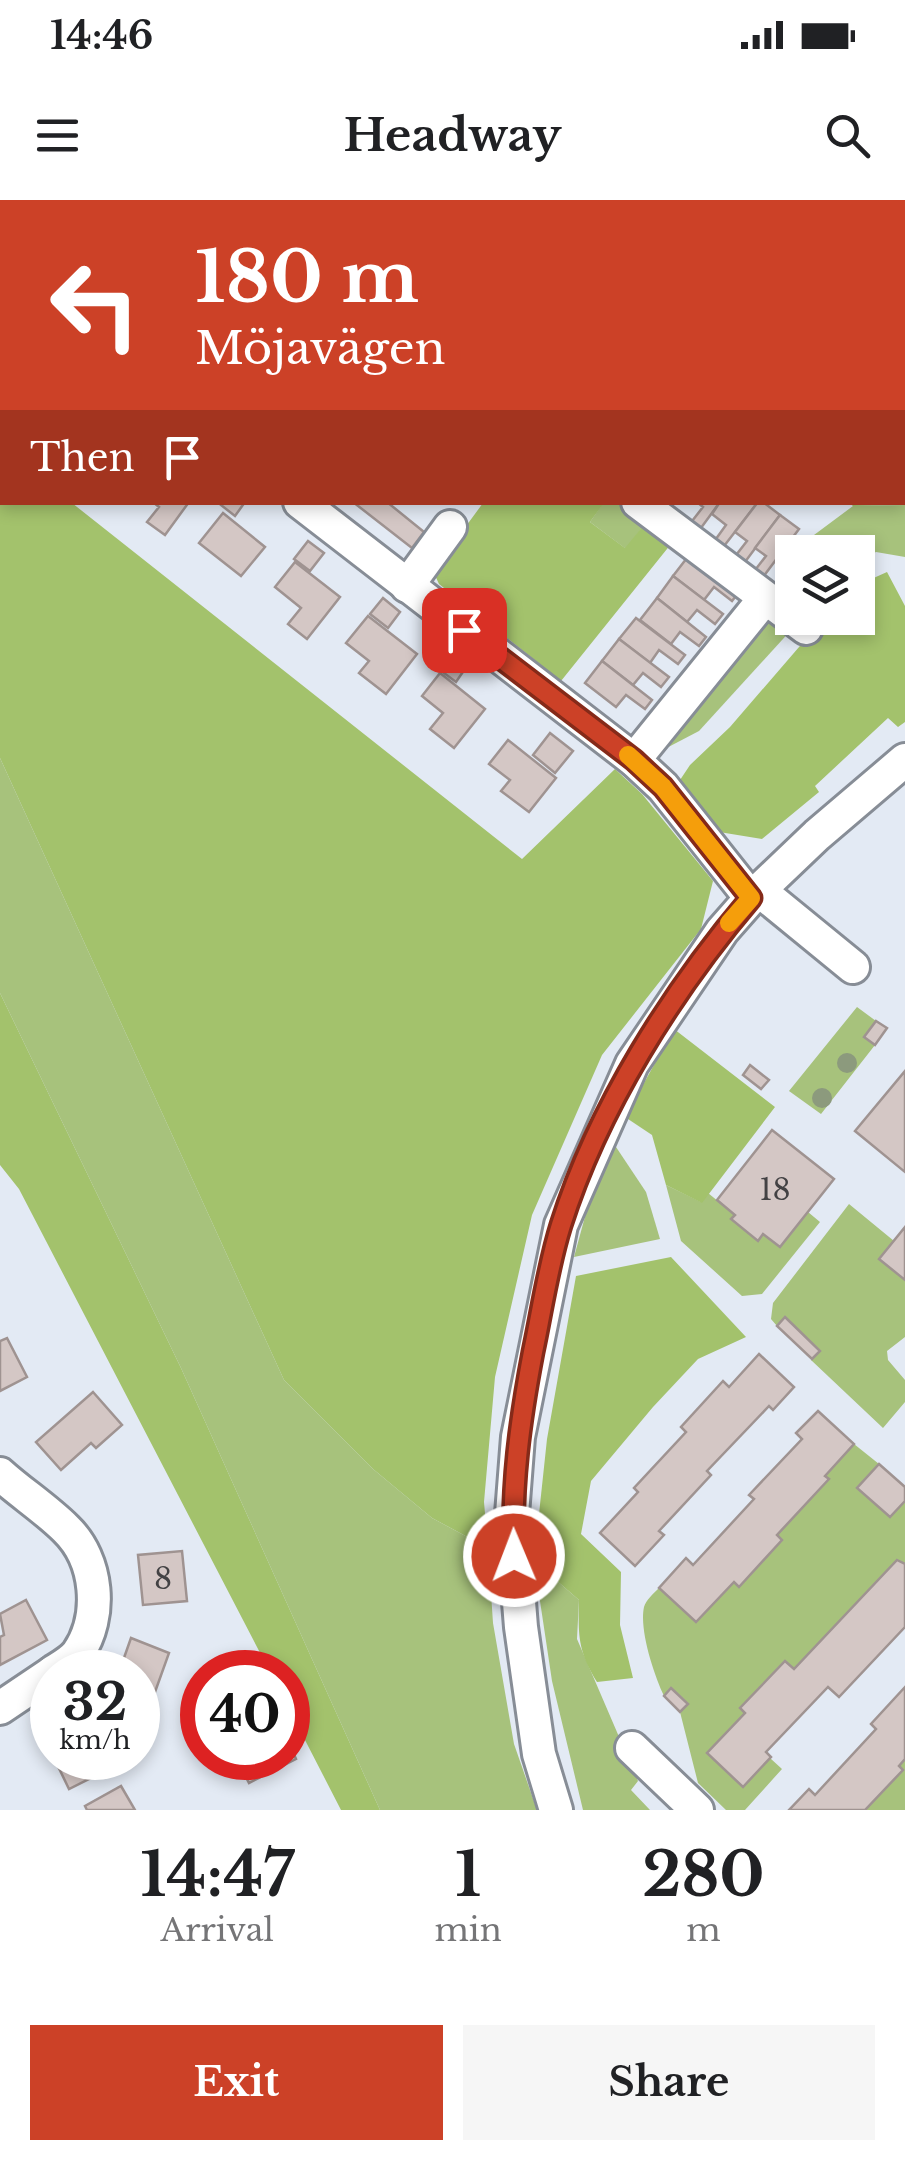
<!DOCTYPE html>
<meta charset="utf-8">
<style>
body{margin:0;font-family:"Libre Baskerville",serif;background:#f6f6f6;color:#202124;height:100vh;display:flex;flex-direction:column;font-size:38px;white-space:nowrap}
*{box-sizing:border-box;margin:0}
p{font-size:32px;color:#757577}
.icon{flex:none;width:55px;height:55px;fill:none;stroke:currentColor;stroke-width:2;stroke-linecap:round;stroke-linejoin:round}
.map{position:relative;height:1610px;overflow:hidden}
.drawer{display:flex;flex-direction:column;background:#fff;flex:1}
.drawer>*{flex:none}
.banner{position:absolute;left:0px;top:0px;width:905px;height:305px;box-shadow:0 5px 15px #0003;background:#cc4127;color:#fff;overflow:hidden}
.buttons{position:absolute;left:775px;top:335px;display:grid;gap:20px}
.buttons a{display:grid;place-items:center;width:100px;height:100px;border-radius:0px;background:#fff;box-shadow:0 5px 15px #0003;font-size:50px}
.speed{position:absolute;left:30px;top:1450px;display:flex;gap:20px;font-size:50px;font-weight:700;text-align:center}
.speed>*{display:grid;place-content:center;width:130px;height:130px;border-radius:50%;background:#fff;box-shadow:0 5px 15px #0003;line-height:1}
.speed small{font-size:25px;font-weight:400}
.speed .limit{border:15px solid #d22;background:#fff;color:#111}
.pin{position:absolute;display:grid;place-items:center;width:85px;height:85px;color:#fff;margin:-42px;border-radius:20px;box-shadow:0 5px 15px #0006}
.me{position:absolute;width:110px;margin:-55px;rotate:359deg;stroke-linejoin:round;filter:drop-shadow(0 0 8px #0008)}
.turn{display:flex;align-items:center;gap:35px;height:210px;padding:0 30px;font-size:45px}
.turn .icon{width:130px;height:130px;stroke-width:2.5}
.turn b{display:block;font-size:70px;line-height:85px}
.then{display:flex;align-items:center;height:95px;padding:0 30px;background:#0003;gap:20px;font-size:38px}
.eta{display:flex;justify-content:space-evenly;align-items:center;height:170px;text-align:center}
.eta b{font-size:60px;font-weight:700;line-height:70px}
.button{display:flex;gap:20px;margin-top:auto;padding:20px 30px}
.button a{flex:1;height:115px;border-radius:0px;background:#cc4127;color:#fff;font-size:40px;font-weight:700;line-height:115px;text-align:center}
.button a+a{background:#f6f6f6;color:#202124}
.status{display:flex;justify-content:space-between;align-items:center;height:70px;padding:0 50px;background:#fff;direction:ltr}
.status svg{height:28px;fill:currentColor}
header{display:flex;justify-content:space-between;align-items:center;height:130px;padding:0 30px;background:#fff;font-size:45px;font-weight:700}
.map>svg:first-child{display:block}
.green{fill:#a7c27c}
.forest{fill:#a3c26c}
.building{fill:#d4c7c5;stroke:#9f9391;stroke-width:2.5}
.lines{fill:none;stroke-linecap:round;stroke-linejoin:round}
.minor-casing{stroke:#878d96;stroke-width:38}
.minor{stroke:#fff;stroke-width:32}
.tree{fill:#8c9a7d}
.route-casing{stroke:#852a19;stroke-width:25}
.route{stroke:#cc4127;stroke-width:18}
.slow{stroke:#f59e0b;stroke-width:18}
.labels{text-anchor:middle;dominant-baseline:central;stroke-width:10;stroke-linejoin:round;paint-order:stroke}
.number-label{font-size:30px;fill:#434244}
</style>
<div class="status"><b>14:46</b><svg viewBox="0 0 49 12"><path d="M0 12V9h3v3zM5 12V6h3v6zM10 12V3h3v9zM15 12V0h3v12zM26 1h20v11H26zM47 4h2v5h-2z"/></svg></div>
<header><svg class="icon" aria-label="menu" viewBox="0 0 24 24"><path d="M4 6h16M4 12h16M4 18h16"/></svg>Headway<svg class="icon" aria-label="search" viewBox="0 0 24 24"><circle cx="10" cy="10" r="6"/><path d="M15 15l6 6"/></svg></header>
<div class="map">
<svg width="905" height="1610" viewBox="0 0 905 1610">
<rect width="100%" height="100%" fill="#e3eaf4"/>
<g class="green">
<polygon points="604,302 623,303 648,320 626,349 590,322"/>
<polygon points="905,305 905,357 876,352 858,361 858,352 801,352 814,335 853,306"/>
<polygon points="759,406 793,428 699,531 655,554"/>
<polygon points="0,558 284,1180 373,1269 432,1318 488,1348 493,1423 514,1544 537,1610 380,1610 181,1168 0,793"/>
<polygon points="857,807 876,821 865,837 875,845 821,914 789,891"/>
<polygon points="614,944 646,992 660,1039 574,1057 589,1002"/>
<polygon points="666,985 701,1002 708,993 735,1015 758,1040 763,1034 779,1047 808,1012 820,1022 762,1094 742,1096 681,1041"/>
<polygon points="849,1004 894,1041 879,1059 905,1080 905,1137 887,1151 888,1160 905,1180 905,1202 883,1228 811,1160 820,1150 785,1118 777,1126 771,1119 773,1103"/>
<path d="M854,1244L879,1264L858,1288L890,1317L905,1301V1364L897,1360L794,1469L784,1461L740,1508L745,1513L707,1553L743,1587L770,1558L782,1569L745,1610H726L698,1583L680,1512L688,1503L672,1488L664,1496C654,1475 639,1430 644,1407C646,1400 653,1394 659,1388L696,1422L734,1382L739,1386L782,1341L777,1335L829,1280L825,1276Z"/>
<polygon points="534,1361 579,1400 577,1439 638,1581 631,1590 650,1610 583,1610 552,1481"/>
<polygon points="905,1559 905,1610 865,1610 902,1570 899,1566"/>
</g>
<g class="forest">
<polygon points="441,0 897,0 899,2 444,2"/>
<polygon points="903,27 905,305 853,306 849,303 902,302"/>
<polygon points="0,245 2,302 72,303 522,659 615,569 642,594 713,681 701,729 602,855 532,1015 495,1177 484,1302 488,1348 432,1318 373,1269 284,1180 0,558"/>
<polygon points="483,303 604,303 590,322 625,348 648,320 675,339 561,481 439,384 433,371"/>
<polygon points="887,372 905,406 905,522 898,527 888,518 815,586 819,592 762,639 713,631 678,583 690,565 730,527 824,418 858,418 858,385"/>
<polygon points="0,793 181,1168 380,1610 341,1610 288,1507 288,1472 270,1472 19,989 0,965"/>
<polygon points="674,829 775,907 702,1003 666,985 652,935 625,917"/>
<path d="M671,1057L746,1137L698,1159L653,1207L591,1281L581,1334L621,1372L620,1425L633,1478L597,1482C578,1451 578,1436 579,1400L534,1361L547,1239L576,1076Z"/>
</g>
<g class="building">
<polygon points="153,302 189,302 165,335 147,322 159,307"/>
<polygon points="223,302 245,302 235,316 221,305"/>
<polygon points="353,302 387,302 424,332 412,348"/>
<polygon points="697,302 720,302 698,332 689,325 703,307"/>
<polygon points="720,302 758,302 721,350 713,343 726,325 712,314"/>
<polygon points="758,302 763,302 780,315 742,366 733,359 747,341 735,332"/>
<polygon points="223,313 265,347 241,376 199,343"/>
<polygon points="780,315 799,329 760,381 752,374 766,356 755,348"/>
<polygon points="308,341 324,353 310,371 294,359"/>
<polygon points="690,354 739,392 732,401 714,387 704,400 673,376"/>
<polygon points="295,362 340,397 307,439 288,424 301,408 275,387"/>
<polygon points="673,376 723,414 715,424 697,410 687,422 657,398"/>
<polygon points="383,398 400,412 388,428 370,414"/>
<polygon points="657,398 706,437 699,446 680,432 671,444 640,420"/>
<polygon points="368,416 417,454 386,494 359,473 369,461 346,443"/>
<polygon points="636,418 685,455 678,464 659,450 650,463 619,439"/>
<polygon points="619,439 669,477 661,487 643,473 633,485 602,461"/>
<polygon points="452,454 467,466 456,482 440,470"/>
<polygon points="602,461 652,500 645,509 626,495 616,507 585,483"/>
<polygon points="440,473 485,509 454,548 430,529 443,513 422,496"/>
<polygon points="550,533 573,551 555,573 533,555"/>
<polygon points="508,540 556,578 529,612 501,591 510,580 489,564"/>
<polygon points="876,821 887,828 875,845 864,837"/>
<polygon points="750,865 769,880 761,889 743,875"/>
<polygon points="905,871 905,972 855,931"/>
<polygon points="772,930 834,979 780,1047 763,1034 758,1041 731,1019 735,1015 717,1000"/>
<polygon points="905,1027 905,1080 879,1059"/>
<polygon points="785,1117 820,1151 812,1159 777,1126"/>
<polygon points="7,1138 27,1177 0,1191 0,1141"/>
<polygon points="759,1154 794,1187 773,1210 769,1206 707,1271 711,1275 659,1331 664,1335 635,1366 600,1333 638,1292 634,1288 686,1232 681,1227 723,1181 729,1187"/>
<polygon points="93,1192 122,1225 96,1248 91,1243 61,1270 36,1242"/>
<polygon points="818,1211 854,1244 825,1276 829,1279 777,1335 782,1340 739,1387 734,1382 696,1422 659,1388 686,1358 693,1365 754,1299 749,1295 802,1239 796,1233"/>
<polygon points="879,1264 905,1287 905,1301 890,1317 857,1288"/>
<polygon points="182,1351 187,1401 143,1405 138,1355"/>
<polygon points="897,1360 905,1364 905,1427 839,1497 828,1487 766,1552 771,1557 743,1587 707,1553 745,1513 740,1508 785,1461 794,1469"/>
<polygon points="26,1400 47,1440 0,1465 0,1437 4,1435 0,1414"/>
<polygon points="131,1438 169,1453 155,1492 138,1485 138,1472 119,1472"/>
<polygon points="905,1487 905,1559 899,1566 903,1570 865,1610 789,1610 809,1589 815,1595 876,1529 871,1524"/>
<polygon points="671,1488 688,1504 680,1512 664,1496"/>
<polygon points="288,1541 296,1559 249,1583 236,1558 288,1558"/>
<polygon points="54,1558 95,1558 103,1572 69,1589"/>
<polygon points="121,1586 135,1610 87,1610 85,1606"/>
</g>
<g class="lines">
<defs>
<g id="minor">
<polyline points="198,0 201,2"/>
<polyline points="300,302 634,560 663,587 751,698"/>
<polyline points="638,302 806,428"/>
<polyline points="407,386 450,327"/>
<polyline points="634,560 765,398"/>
<polyline points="760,691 853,767"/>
<path d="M0,1274C21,1293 46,1309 66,1329C98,1360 103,1416 78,1453C72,1461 61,1467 53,1472"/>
<polyline points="0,1508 52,1473"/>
<polyline points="632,1548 697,1610"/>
<polyline points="556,1610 539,1554 521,1427 512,1314 518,1237 561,1025 632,864 722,731 751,698 817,635 905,560"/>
</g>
</defs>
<use href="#minor" class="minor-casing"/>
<use href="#minor" class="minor"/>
</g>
<g class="tree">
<circle cx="847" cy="863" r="10"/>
<circle cx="822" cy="898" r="10"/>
</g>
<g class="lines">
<defs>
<path id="route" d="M464,430L634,560L663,587L751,698C672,791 598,908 561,1025C548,1066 542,1110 533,1152C520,1220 511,1286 514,1356"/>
</defs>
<use href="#route" class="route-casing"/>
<use href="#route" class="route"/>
<polyline class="slow" points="628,555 663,587 751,698 729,723"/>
</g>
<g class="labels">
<g class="number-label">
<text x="775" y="989">18</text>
<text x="163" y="1378">8</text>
</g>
</g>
</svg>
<div class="buttons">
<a><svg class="icon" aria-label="layers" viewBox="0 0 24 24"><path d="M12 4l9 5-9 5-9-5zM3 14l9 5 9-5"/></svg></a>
</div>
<div class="speed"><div>32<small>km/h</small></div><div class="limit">40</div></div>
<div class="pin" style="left:464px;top:430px;background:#d93025"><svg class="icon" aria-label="arrive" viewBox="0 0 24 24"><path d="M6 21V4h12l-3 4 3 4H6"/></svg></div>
<svg class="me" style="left:514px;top:1356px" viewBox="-20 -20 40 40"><circle r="17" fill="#cc4127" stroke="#fff" stroke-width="3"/><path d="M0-11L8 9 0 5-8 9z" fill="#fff"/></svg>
<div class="banner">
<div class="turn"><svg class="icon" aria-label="left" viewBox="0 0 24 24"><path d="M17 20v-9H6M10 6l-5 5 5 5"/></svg><div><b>180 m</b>Möjavägen</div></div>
<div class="then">Then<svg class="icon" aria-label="arrive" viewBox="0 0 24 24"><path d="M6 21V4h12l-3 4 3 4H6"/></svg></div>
</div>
</div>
<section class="drawer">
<div class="eta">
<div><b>14:47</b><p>Arrival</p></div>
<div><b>1</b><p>min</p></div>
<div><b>280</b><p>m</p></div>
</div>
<div class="button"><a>Exit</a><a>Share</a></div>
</section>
